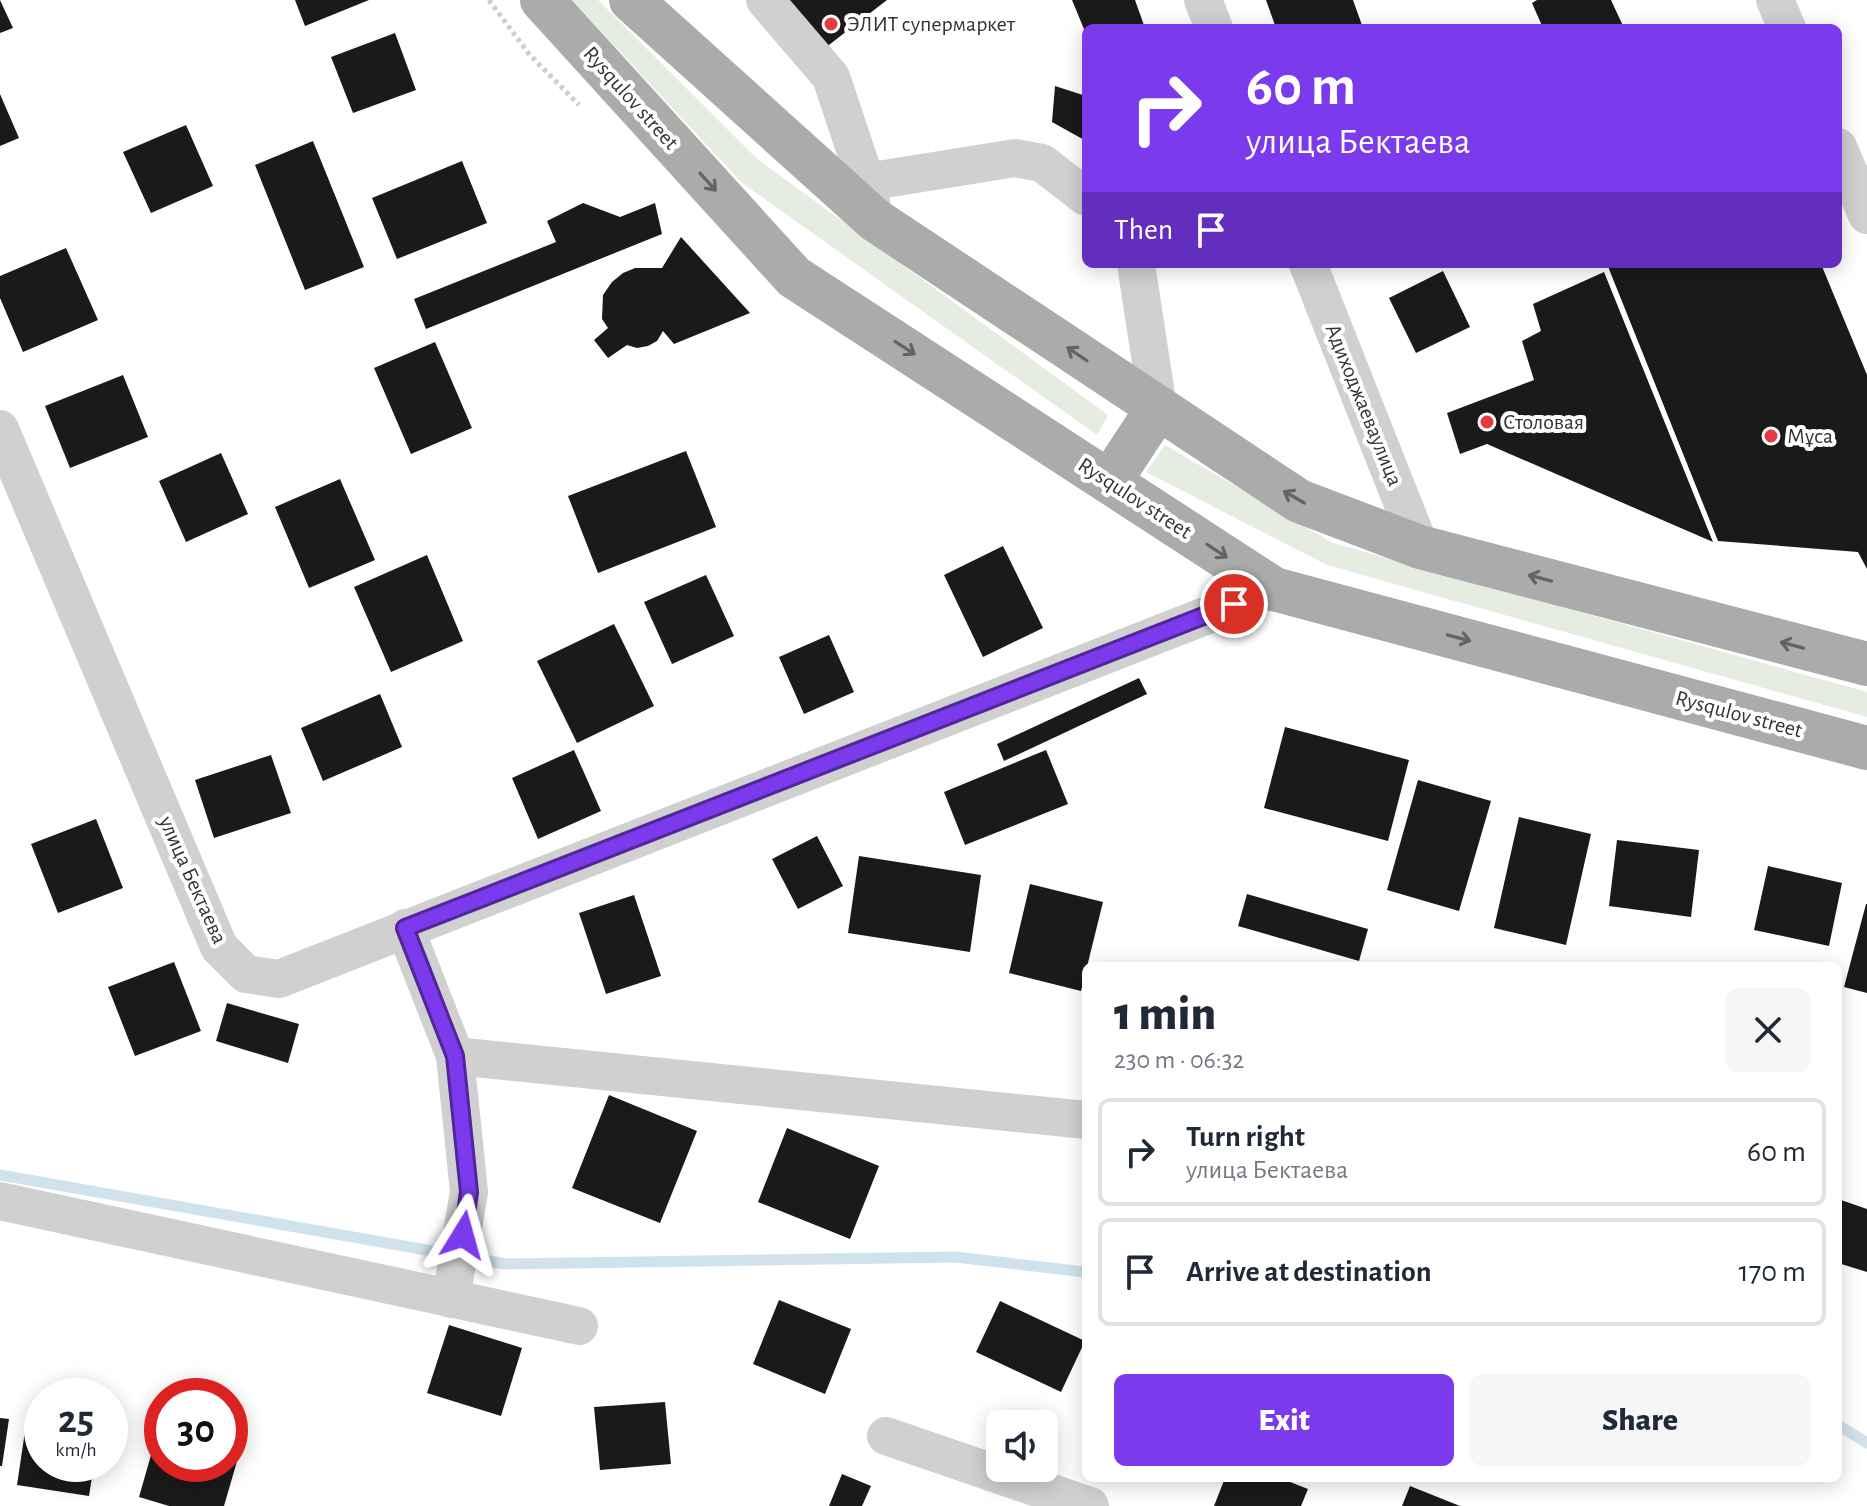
<!DOCTYPE html>
<meta charset="utf-8">
<style>
body{margin:0;font-family:"Alegreya Sans",sans-serif;background:#f6f6f7;color:#1f2937;height:100vh;display:flex;flex-direction:column;font-size:30px;white-space:nowrap}
*{box-sizing:border-box;margin:0}
p{font-size:26px;color:#747a83}
.icon{flex:none;width:44px;height:44px;fill:none;stroke:currentColor;stroke-width:2;stroke-linecap:round;stroke-linejoin:round}
.map{position:relative;flex:1;overflow:hidden}
.side{position:absolute;left:1082px;top:962px;width:760px;height:520px;display:flex;flex-direction:column;background:#fff;border-radius:12px;box-shadow:0 4px 20px #0003}
.side>*{flex:none}
.top-card{position:absolute;left:1082px;top:24px;width:760px;height:244px;border-radius:12px;box-shadow:0 4px 20px #0003;background:#7c3aed;color:#fff;overflow:hidden}
.buttons{position:absolute;left:986px;top:1410px;display:grid;gap:16px}
.buttons a{display:grid;place-items:center;width:72px;height:72px;border-radius:12px;background:#fff;box-shadow:0 4px 20px #0003;font-size:40px}
.speed{position:absolute;left:24px;top:1378px;display:flex;gap:16px;font-size:40px;font-weight:700;text-align:center}
.speed>*{display:grid;place-content:center;width:104px;height:104px;border-radius:50%;background:#fff;box-shadow:0 4px 20px #0003;line-height:1}
.speed small{font-size:20px;font-weight:400}
.speed .limit{border:12px solid #d22;background:#fff;color:#111}
.pin{position:absolute;display:grid;place-items:center;width:68px;height:68px;color:#fff;margin:-34px;border:4px solid #fff;border-radius:50%;box-shadow:0 2px 8px #0007}
.me{position:absolute;width:88px;margin:-44px;rotate:8deg;stroke-linejoin:round;filter:drop-shadow(0 0 6px #0008)}
.turn{display:flex;align-items:center;gap:28px;height:168px;padding:0 32px;font-size:36px}
.turn .icon{width:104px;height:104px;stroke-width:2.5}
.turn b{display:block;font-size:56px;line-height:68px}
.then{display:flex;align-items:center;height:76px;padding:0 32px;background:#0003;gap:16px;font-size:30px}
.round{display:grid;place-items:center;flex:none;width:84px;height:84px;border-radius:12px;background:#f6f6f7}
.summary{display:flex;align-items:center;justify-content:space-between;height:136px;padding:0 32px}
h1{font-size:48px;font-weight:800;line-height:60px}
.cta{display:flex;gap:16px;margin-top:auto;padding:16px 32px}
.cta a{flex:1;height:92px;border-radius:12px;background:#7c3aed;color:#fff;font-size:32px;font-weight:800;line-height:92px;text-align:center}
.cta a+a{background:#f6f6f7;color:#1f2937}
ul{padding:0;list-style:none}
li{display:flex;align-items:center;gap:24px;height:108px;margin:0 16px 12px;padding:0 16px;border:4px solid #e0e1e3;border-radius:12px}
li div{flex:1}
li b{display:block;font-size:30px}
li em{font-style:normal}
.map>svg:first-child{display:block}
.green{fill:#e6ecdf}
.lines{fill:none;stroke-linecap:round;stroke-linejoin:round}
.stream{stroke:#cfe2ee;stroke-width:11}
.building{fill:#1a1a1a}
.path{stroke:#cdcdcd;stroke-width:5;stroke-dasharray:4 4;stroke-linecap:butt}
.minor{stroke:#d0d0d0;stroke-width:38}
.major{stroke:#ababab;stroke-width:44}
.oneway{stroke:#636363}
.route-casing{stroke:#51269a;stroke-width:20}
.route{stroke:#7c3aed;stroke-width:14}
.poi-dot{fill:#e63946;stroke:#fff;stroke-width:3}
.labels{text-anchor:middle;dominant-baseline:central;stroke-width:8;stroke-linejoin:round;paint-order:stroke}
.poi-label{font-size:22px;fill:#333;stroke:#fff;text-anchor:start}
.street-label{font-size:22px;fill:#333;stroke:#fff}
</style>
<div class="map">
<svg width="1867" height="1506" viewBox="0 0 1867 1506">
<rect width="100%" height="100%" fill="#fff"/>
<g class="green">
<polygon points="572,0 598,0 756,158 1108,415 1097,435 742,183"/>
<polygon points="1165,445 1333,543 1867,692 1867,717 1327,565 1146,472"/>
</g>
<g class="lines">
<g class="stream">
<polyline points="0,1175 506,1264 955,1257 1086,1272"/>
<polyline points="1838,1425 1867,1443"/>
</g>
</g>
<g class="building">
<polygon points="0,0 13,28 0,33"/>
<polygon points="295,0 369,0 305,26"/>
<polygon points="787,0 887,0 825,48"/>
<polygon points="1072,0 1135,0 1145,28 1086,28 1086,34"/>
<polygon points="1266,0 1353,0 1363,28 1276,28"/>
<polygon points="1537,0 1611,0 1624,28 1543,28 1532,3"/>
<polygon points="395,33 416,90 353,113 331,57"/>
<polygon points="1055,86 1086,96 1086,141 1052,122"/>
<polygon points="0,94 19,138 0,146"/>
<polygon points="186,125 213,186 151,213 123,152"/>
<polygon points="313,141 364,267 305,290 255,165"/>
<polygon points="462,161 487,223 397,259 372,198"/>
<polygon points="583,203 620,217 655,203 662,234 426,329 414,299 556,242 547,221"/>
<polygon points="681,237 750,313 674,344 663,331 657,341 648,346 637,348 627,345 608,358 594,340 608,328 602,319 603,295 612,282 623,273 635,268 662,268"/>
<polygon points="66,248 98,320 23,352 0,298 0,276"/>
<polygon points="1607,264 1821,264 1867,375 1867,569 1858,552 1718,541"/>
<polygon points="1443,271 1470,327 1416,353 1389,298"/>
<polygon points="1604,272 1713,542 1487,444 1460,454 1447,413 1534,380 1522,341 1541,331 1533,304"/>
<polygon points="435,342 472,428 411,454 374,368"/>
<polygon points="123,375 148,437 70,468 45,406"/>
<polygon points="686,451 716,527 598,573 568,496"/>
<polygon points="221,453 248,514 186,542 159,481"/>
<polygon points="340,479 375,560 309,588 275,507"/>
<polygon points="1003,546 1043,628 983,657 944,575"/>
<polygon points="427,555 463,641 391,672 354,587"/>
<polygon points="706,575 734,636 672,664 644,602"/>
<polygon points="614,624 654,706 577,743 537,661"/>
<polygon points="829,635 854,692 804,714 779,657"/>
<polygon points="1139,678 1147,694 1004,761 997,744"/>
<polygon points="380,694 402,747 323,781 301,728"/>
<polygon points="1285,727 1409,760 1388,841 1264,808"/>
<polygon points="574,750 601,811 538,839 512,778"/>
<polygon points="1046,750 1068,804 965,845 944,792"/>
<polygon points="271,755 291,813 214,838 195,780"/>
<polygon points="1418,780 1491,801 1459,911 1387,890"/>
<polygon points="1519,817 1591,834 1566,945 1494,928"/>
<polygon points="96,819 123,888 58,913 31,844"/>
<polygon points="817,836 843,886 798,909 772,859"/>
<polygon points="1617,840 1699,850 1691,917 1609,906"/>
<polygon points="859,856 981,875 970,952 848,933"/>
<polygon points="1768,866 1842,883 1829,946 1754,930"/>
<polygon points="1030,884 1103,902 1081,991 1009,973"/>
<polygon points="1247,894 1368,929 1359,961 1238,926"/>
<polygon points="634,895 661,976 606,994 579,913"/>
<polygon points="1866,904 1867,904 1867,993 1844,987"/>
<polygon points="174,962 201,1031 135,1056 108,987"/>
<polygon points="227,1003 299,1024 288,1063 216,1041"/>
<polygon points="609,1095 697,1131 660,1223 572,1188"/>
<polygon points="787,1128 879,1166 850,1239 758,1202"/>
<polygon points="1838,1199 1867,1209 1867,1272 1838,1263"/>
<polygon points="779,1300 851,1329 825,1394 753,1364"/>
<polygon points="1000,1301 1085,1341 1061,1392 976,1352"/>
<polygon points="449,1325 522,1348 501,1416 427,1393"/>
<polygon points="665,1402 671,1464 600,1470 594,1407"/>
<polygon points="0,1418 9,1419 2,1466 0,1466"/>
<polygon points="27,1418 42,1420 42,1464 94,1464 89,1496 17,1485"/>
<polygon points="161,1420 162,1464 230,1464 230,1440 242,1444 224,1506 169,1506 139,1497"/>
<polygon points="842,1474 871,1486 862,1506 829,1506"/>
<polygon points="1225,1478 1280,1478 1308,1489 1301,1506 1214,1506"/>
<polygon points="1410,1486 1460,1506 1402,1506"/>
</g>
<g class="lines">
<polyline class="path" points="489,0 529,54 579,105"/>
<g class="minor">
<polyline points="765,0 831,77 866,182 875,220"/>
<polyline points="1203,0 1214,28"/>
<polyline points="1775,0 1787,28"/>
<polyline points="1838,147 1867,215"/>
<polyline points="866,182 1015,158 1042,163 1086,197"/>
<polyline points="1136,264 1158,408"/>
<polyline points="1308,264 1420,547"/>
<polyline points="0,429 219,947 246,974 279,979 1274,589"/>
<polyline points="405,928 455,1056 469,1192 451,1299"/>
<polyline points="455,1056 1086,1120"/>
<polyline points="0,1201 579,1326"/>
<polyline points="886,1436 1090,1506"/>
</g>
<g class="major">
<polyline points="542,0 794,277 1274,589 1867,748"/>
<polyline points="631,0 875,220 1299,501 1420,547 1867,664"/>
<polyline points="1110,481 1158,408"/>
</g>
</g>
<defs><path id="oneway-shaft" d="M-6 0H5M1.5-3L5.5 0L1.5 3" fill="none" stroke-width="1.6" stroke-linecap="round" stroke-linejoin="round" transform="scale(2)"/></defs>
<g class="oneway">
<use href="#oneway-shaft" transform="translate(708 182) rotate(48)"/>
<use href="#oneway-shaft" transform="translate(905 348) rotate(33)"/>
<use href="#oneway-shaft" transform="translate(1077 354) rotate(-146)"/>
<use href="#oneway-shaft" transform="translate(1294 497) rotate(-150)"/>
<use href="#oneway-shaft" transform="translate(1217 551) rotate(33)"/>
<use href="#oneway-shaft" transform="translate(1540 578) rotate(-165)"/>
<use href="#oneway-shaft" transform="translate(1459 638) rotate(15)"/>
<use href="#oneway-shaft" transform="translate(1792 645) rotate(-165)"/>
</g>
<g class="lines">
<defs>
<polyline id="route" points="463,1235 469,1192 455,1056 405,928 1234,604"/>
</defs>
<use href="#route" class="route-casing"/>
<use href="#route" class="route"/>
</g>
<g class="poi-dot">
<circle cx="831" cy="24" r="8"/>
<circle cx="1487" cy="422" r="8"/>
<circle cx="1771" cy="436" r="8"/>
</g>
<g class="labels">
<g class="poi-label">
<text x="847" y="24">ЭЛИТ супермаркет</text>
<text x="1503" y="422">Столовая</text>
<text x="1787" y="436">Мұса</text>
</g>
<g class="street-label">
<text transform="translate(631 98) rotate(48)">Rysqulov street</text>
<text transform="translate(1364 405) rotate(68)">Адиходжаеваулица</text>
<text transform="translate(1135 498) rotate(33)">Rysqulov street</text>
<text transform="translate(1739 714) rotate(15)">Rysqulov street</text>
<text transform="translate(193 880) rotate(66)">улица Бектаева</text>
</g>
</g>
</svg>
<div class="buttons">
<a><svg class="icon" aria-label="sound" viewBox="0 0 24 24"><path d="M4 9h4l5-4v14l-5-4H4zM17 9q2 3 0 6"/></svg></a>
</div>
<div class="speed"><div>25<small>km/h</small></div><div class="limit">30</div></div>
<div class="pin" style="left:1234px;top:604px;background:#d93025"><svg class="icon" aria-label="arrive" viewBox="0 0 24 24"><path d="M6 21V4h12l-3 4 3 4H6"/></svg></div>
<svg class="me" style="left:463px;top:1235px" viewBox="-20 -20 40 40"><path d="M0-17L14 15 0 8-14 15z" fill="#7c3aed" stroke="#fff" stroke-width="4"/></svg>
<div class="top-card">
<div class="turn"><svg class="icon" aria-label="right" viewBox="0 0 24 24"><path d="M7 20v-9h11M14 6l5 5-5 5"/></svg><div><b>60 m</b>улица Бектаева</div></div>
<div class="then">Then<svg class="icon" aria-label="arrive" viewBox="0 0 24 24"><path d="M6 21V4h12l-3 4 3 4H6"/></svg></div>
</div>
<section class="side">
<div class="summary"><div><h1>1 min</h1><p>230 m · 06:32</p></div><a class="round"><svg class="icon" aria-label="close" viewBox="0 0 24 24"><path d="M6 6l12 12M18 6L6 18"/></svg></a></div>
<ul>
<li><svg class="icon" aria-label="right" viewBox="0 0 24 24"><path d="M7 20v-9h11M14 6l5 5-5 5"/></svg><div><b>Turn right</b><p>улица Бектаева</p></div><em>60 m</em></li>
<li><svg class="icon" aria-label="arrive" viewBox="0 0 24 24"><path d="M6 21V4h12l-3 4 3 4H6"/></svg><div><b>Arrive at destination</b></div><em>170 m</em></li>
</ul>
<div class="cta"><a>Exit</a><a>Share</a></div>
</section>
</div>
